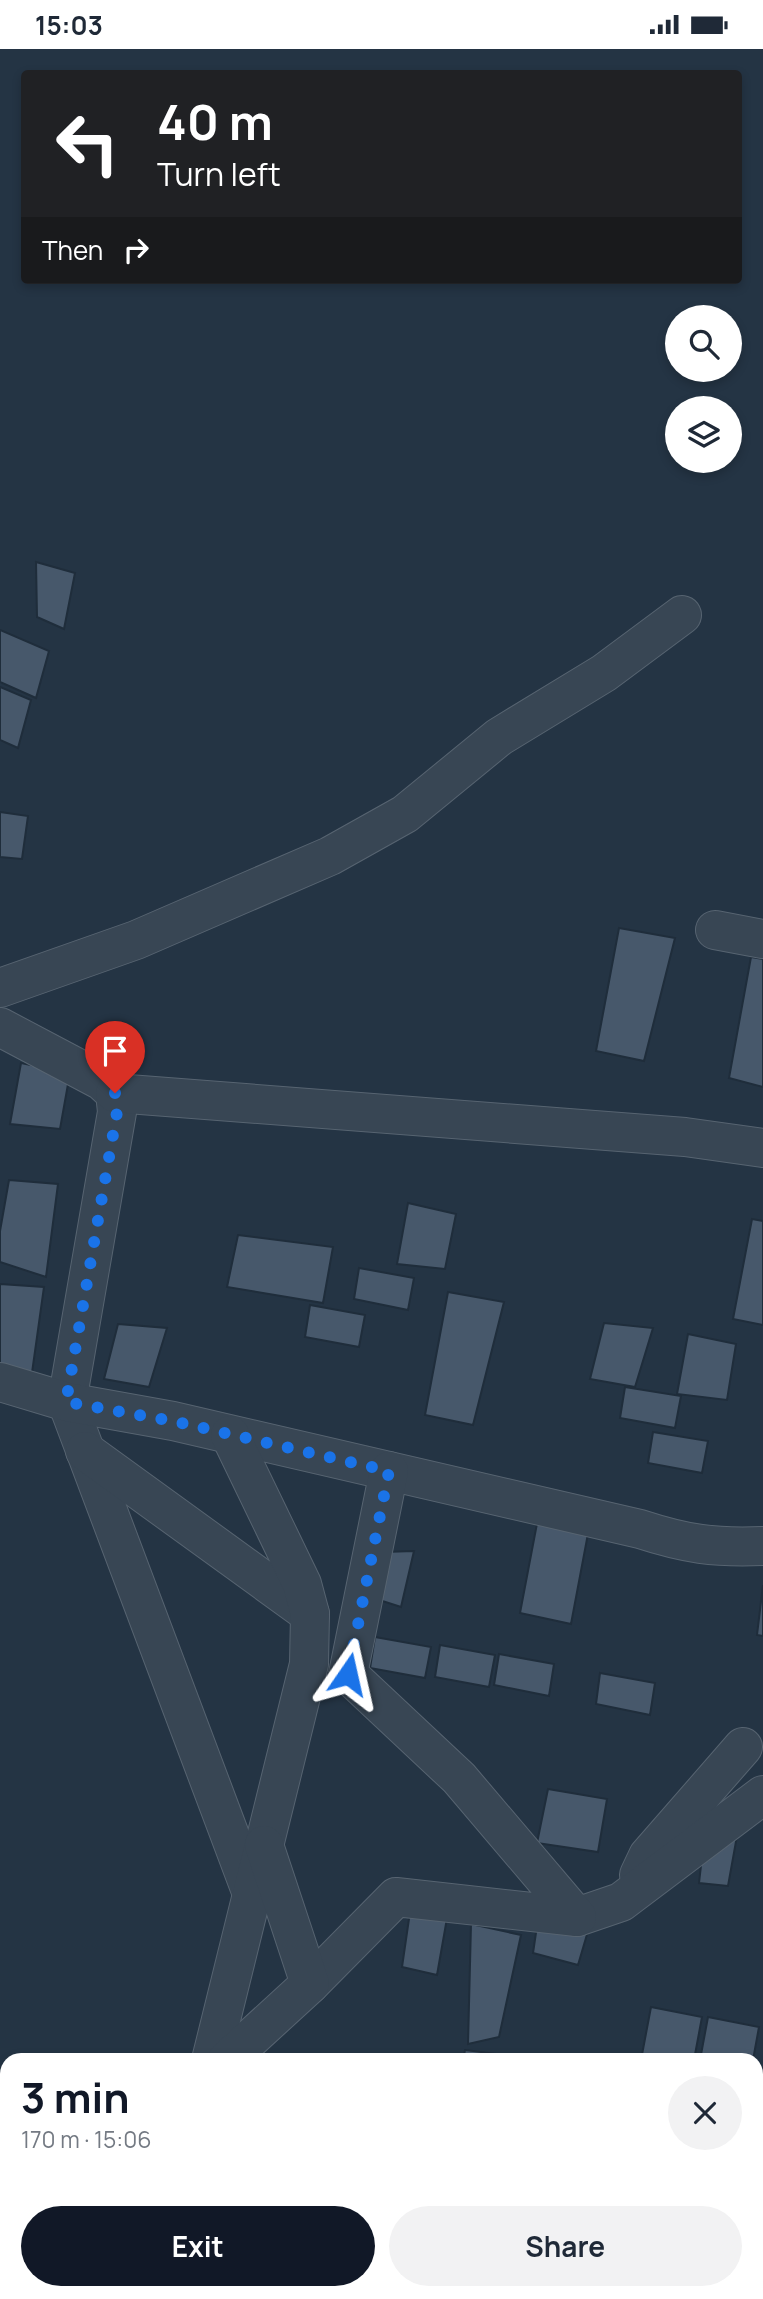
<!DOCTYPE html>
<meta charset="utf-8">
<style>
body{margin:0;font-family:Manrope,sans-serif;background:#f2f2f3;color:#1f2937;height:100vh;display:flex;flex-direction:column;font-size:26px;white-space:nowrap}
*{box-sizing:border-box;margin:0}
p{font-size:23px;color:#747a83}
.icon{flex:none;width:38px;height:38px;fill:none;stroke:currentColor;stroke-width:2;stroke-linecap:round;stroke-linejoin:round}
.map{position:relative;flex:1;overflow:hidden}
.drawer{position:absolute;left:0px;top:2004px;width:763px;height:247px;display:flex;flex-direction:column;background:#fff;border-radius:21px 21px 0 0;box-shadow:0 4px 10px #0003}
.drawer>*{flex:none}
.top-card{position:absolute;left:21px;top:21px;width:721px;height:214px;border-radius:7px;box-shadow:0 4px 10px #0003;background:#202124;color:#fff;overflow:hidden}
.fabs{position:absolute;left:665px;top:256px;display:grid;gap:14px}
.fabs a{display:grid;place-items:center;width:77px;height:77px;border-radius:50%;background:#fff;box-shadow:0 4px 10px #0003;font-size:35px}
.pin{position:absolute;display:grid;place-items:center;width:60px;height:60px;color:#fff;margin:-72px -30px;border-radius:50% 50% 50% 0;rotate:-45deg;box-shadow:0 0 7px #0007}
.pin .icon{rotate:45deg}
.me{position:absolute;width:77px;margin:-38px;rotate:11deg;stroke-linejoin:round;filter:drop-shadow(0 0 5px #0008)}
.turn{display:flex;align-items:center;gap:24px;height:147px;padding:0 21px;font-size:32px}
.turn .icon{width:91px;height:91px;stroke-width:2.5}
.turn b{display:block;font-size:49px;line-height:60px}
.then{display:flex;align-items:center;height:66px;padding:0 21px;background:#0003;gap:14px;font-size:26px}
.round{display:grid;place-items:center;flex:none;width:74px;height:74px;border-radius:37px;background:#f2f2f3}
.summary{display:flex;align-items:center;justify-content:space-between;height:119px;padding:0 21px}
h1{font-size:42px;font-weight:700;line-height:52px;color:#111827}
.button{display:flex;gap:14px;margin-top:auto;padding:14px 21px}
.button a{flex:1;height:80px;border-radius:42px;background:#111827;color:#fff;font-size:28px;font-weight:700;line-height:80px;text-align:center}
.button a+a{background:#f2f2f3;color:#1f2937}
.status{display:flex;justify-content:space-between;align-items:center;height:49px;padding:0 35px;background:#fff;direction:ltr}
.status svg{height:19px;fill:currentColor}
.map>svg:first-child{display:block}
.building{fill:#47586b;stroke:#1f2d3b;stroke-width:2}
.lines{fill:none;stroke-linecap:round;stroke-linejoin:round}
.minor-casing{stroke:#576471;stroke-width:40}
.major-casing{stroke:#424f5d;stroke-width:40}
.minor{stroke:#384654;stroke-width:38}
.major{stroke:#566574;stroke-width:38}
.route{stroke:#1a73e8;stroke-width:12;stroke-dasharray:0 21.6}
</style>
<div class="status"><b>15:03</b><svg viewBox="0 0 49 12"><path d="M0 12V9h3v3zM5 12V6h3v6zM10 12V3h3v9zM15 12V0h3v12zM26 1h20v11H26zM47 4h2v5h-2z"/></svg></div>
<div class="map">
<svg width="763" height="2250" viewBox="0 0 763 2250">
<rect width="100%" height="100%" fill="#243444"/>
<g class="building">
<polygon points="36,513 75,524 64,580 37,568"/>
<polygon points="0,581 49,602 36,649 0,633"/>
<polygon points="0,638 31,651 18,699 0,691"/>
<polygon points="0,763 28,767 22,810 0,808"/>
<polygon points="619,879 675,889 644,1012 596,1002"/>
<polygon points="751,908 763,910 763,1038 729,1029"/>
<polygon points="21,1014 70,1024 60,1080 10,1075"/>
<polygon points="9,1131 58,1135 46,1228 0,1213 0,1182"/>
<polygon points="408,1154 456,1165 445,1220 397,1215"/>
<polygon points="752,1170 763,1172 763,1276 733,1270"/>
<polygon points="238,1186 333,1198 323,1254 227,1238"/>
<polygon points="359,1219 414,1229 408,1261 354,1250"/>
<polygon points="0,1235 44,1238 31,1331 0,1321"/>
<polygon points="448,1243 504,1253 473,1376 425,1366"/>
<polygon points="310,1256 365,1266 359,1298 305,1288"/>
<polygon points="604,1274 653,1279 635,1338 590,1330"/>
<polygon points="118,1275 167,1279 149,1338 104,1330"/>
<polygon points="688,1285 736,1295 727,1351 677,1345"/>
<polygon points="625,1338 681,1347 675,1379 620,1369"/>
<polygon points="653,1383 708,1392 702,1424 648,1414"/>
<polygon points="539,1464 590,1474 571,1575 520,1564"/>
<polygon points="414,1502 401,1558 373,1549 383,1503"/>
<polygon points="763,1536 763,1587 757,1586"/>
<polygon points="375,1588 431,1598 425,1629 370,1619"/>
<polygon points="440,1596 495,1606 489,1638 435,1628"/>
<polygon points="499,1605 554,1615 549,1647 494,1636"/>
<polygon points="600,1624 655,1634 650,1666 596,1655"/>
<polygon points="548,1740 607,1750 598,1803 537,1794"/>
<polygon points="705,1782 737,1787 728,1837 699,1834"/>
<polygon points="412,1849 449,1858 437,1926 402,1918"/>
<polygon points="538,1870 588,1882 578,1916 533,1904"/>
<polygon points="471,1875 521,1886 499,1988 468,1995"/>
<polygon points="651,1958 702,1968 694,2011 641,2011"/>
<polygon points="708,1968 759,1978 753,2011 700,2011"/>
<polygon points="465,2001 497,2005 496,2011 463,2011"/>
</g>
<g class="lines">
<defs>
<g id="minor">
<polyline points="715,881 763,890"/>
<polyline points="0,939 136,891 330,807 405,765 499,688 604,624 682,566"/>
<polyline points="0,978 102,1032 115,1044 117,1063 67,1353 252,1845"/>
<polyline points="115,1044 685,1088 763,1099"/>
<path d="M0,1333L67,1353L173,1372L640,1480C686,1495 714,1499 763,1497"/>
<polyline points="85,1402 310,1565"/>
<polyline points="639,1826 648,1807 743,1698"/>
<polyline points="577,1868 621,1853 763,1746"/>
<polyline points="310,1935 396,1848 577,1868 459,1729 348,1625 389,1422"/>
<polyline points="211,2011 309,1615 310,1565 302,1535 230,1386"/>
<polyline points="227,2011 310,1935 264,1796"/>
<polyline points="444,2250 446,2244"/>
</g>
<g id="major">
<polyline points="0,2105 7,2107"/>
<polyline points="756,2224 763,2225"/>
</g>
</defs>
<use href="#minor" class="minor-casing"/>
<use href="#major" class="major-casing"/>
<use href="#minor" class="minor"/>
<use href="#major" class="major"/>
</g>
<g class="lines">
<polyline class="route" points="115,1044 117,1063 66,1353 173,1372 389,1422 348,1625"/>
</g>
</svg>
<div class="fabs">
<a><svg class="icon" aria-label="search" viewBox="0 0 24 24"><circle cx="10" cy="10" r="6"/><path d="M15 15l6 6"/></svg></a>
<a><svg class="icon" aria-label="layers" viewBox="0 0 24 24"><path d="M12 4l9 5-9 5-9-5zM3 14l9 5 9-5"/></svg></a>
</div>
<div class="pin" style="left:115px;top:1044px;background:#d93025"><svg class="icon" aria-label="arrive" viewBox="0 0 24 24"><path d="M6 21V4h12l-3 4 3 4H6"/></svg></div>
<svg class="me" style="left:348px;top:1625px" viewBox="-20 -20 40 40"><path d="M0-17L14 15 0 8-14 15z" fill="#1a73e8" stroke="#fff" stroke-width="4"/></svg>
<div class="top-card">
<div class="turn"><svg class="icon" aria-label="left" viewBox="0 0 24 24"><path d="M17 20v-9H6M10 6l-5 5 5 5"/></svg><div><b>40 m</b>Turn left</div></div>
<div class="then">Then<svg class="icon" aria-label="right" viewBox="0 0 24 24"><path d="M7 20v-9h11M14 6l5 5-5 5"/></svg></div>
</div>
<section class="drawer">
<div class="summary"><div><h1>3 min</h1><p>170 m · 15:06</p></div><a class="round"><svg class="icon" aria-label="close" viewBox="0 0 24 24"><path d="M6 6l12 12M18 6L6 18"/></svg></a></div>
<div class="button"><a>Exit</a><a>Share</a></div>
</section>
</div>
